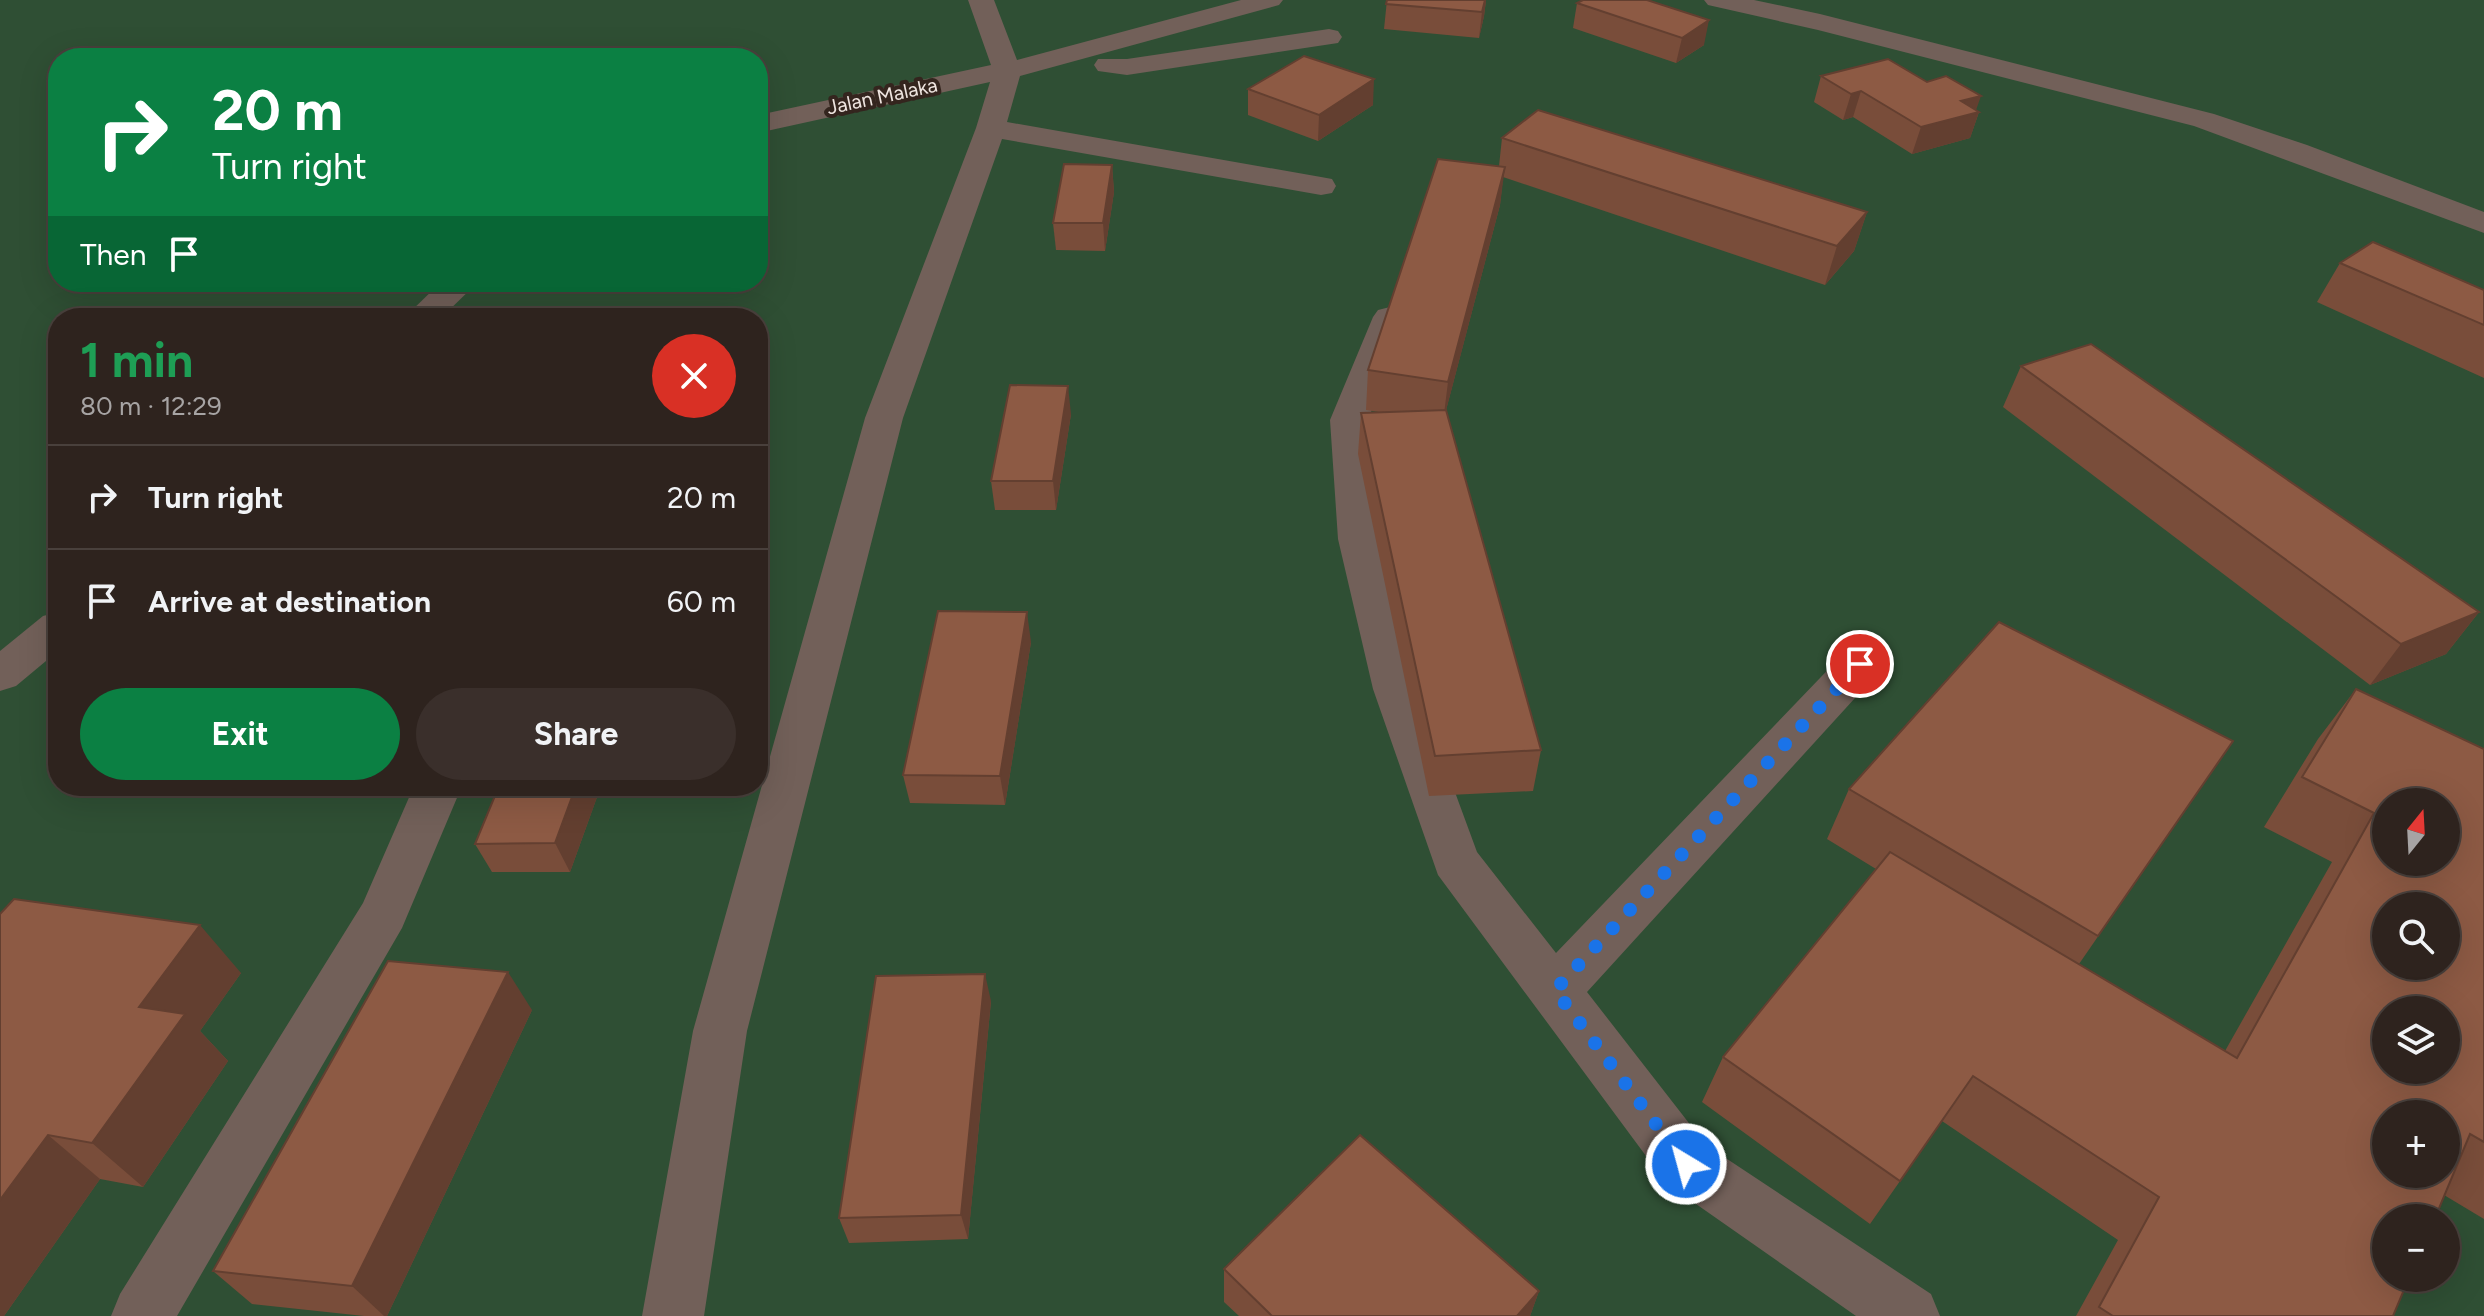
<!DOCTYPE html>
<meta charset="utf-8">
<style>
body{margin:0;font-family:Figtree,sans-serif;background:#3a2f2b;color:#f1f3f6;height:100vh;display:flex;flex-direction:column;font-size:30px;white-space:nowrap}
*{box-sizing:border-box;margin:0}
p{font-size:26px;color:#a7a4a4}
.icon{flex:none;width:44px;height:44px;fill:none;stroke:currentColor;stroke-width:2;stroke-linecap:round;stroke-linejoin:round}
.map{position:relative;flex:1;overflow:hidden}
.drawer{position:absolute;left:48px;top:308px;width:720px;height:488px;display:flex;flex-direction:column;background:#2e231e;border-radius:32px;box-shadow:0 8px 32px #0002,0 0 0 2px #49403c}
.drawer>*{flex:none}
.banner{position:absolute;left:48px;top:48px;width:720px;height:244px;border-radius:32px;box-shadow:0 8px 32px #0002,0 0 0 2px #49403c;background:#0b8043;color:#fff;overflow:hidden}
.needle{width:52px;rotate:18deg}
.controls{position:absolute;left:2372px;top:788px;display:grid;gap:16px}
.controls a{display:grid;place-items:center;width:88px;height:88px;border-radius:50%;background:#2e231e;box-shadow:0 8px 32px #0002,0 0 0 2px #49403c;font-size:40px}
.pin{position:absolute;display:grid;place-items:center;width:68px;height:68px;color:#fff;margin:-34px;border:4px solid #fff;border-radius:50%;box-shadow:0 2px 8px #0007}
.me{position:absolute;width:88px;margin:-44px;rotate:323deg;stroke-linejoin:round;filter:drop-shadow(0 0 6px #0008)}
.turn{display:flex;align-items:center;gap:28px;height:168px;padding:0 32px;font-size:36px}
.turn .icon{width:104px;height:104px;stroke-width:2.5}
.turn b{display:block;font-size:56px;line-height:68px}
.then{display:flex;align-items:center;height:76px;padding:0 32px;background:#0003;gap:16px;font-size:30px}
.round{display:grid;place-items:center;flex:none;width:84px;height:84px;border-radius:42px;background:#3a2f2b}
.headline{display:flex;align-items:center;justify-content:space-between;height:136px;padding:0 32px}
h1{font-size:48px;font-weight:700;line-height:60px;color:#1e9e55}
.button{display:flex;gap:16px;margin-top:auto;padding:16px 32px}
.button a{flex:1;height:92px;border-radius:48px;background:#0b8043;color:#fff;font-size:32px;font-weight:700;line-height:92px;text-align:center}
.button a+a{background:#3a2f2b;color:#f1f3f6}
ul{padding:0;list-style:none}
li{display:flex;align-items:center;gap:24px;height:104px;padding:0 32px;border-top:2px solid #49403c}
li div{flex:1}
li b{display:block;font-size:30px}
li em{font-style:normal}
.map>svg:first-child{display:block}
.green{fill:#2f4f34;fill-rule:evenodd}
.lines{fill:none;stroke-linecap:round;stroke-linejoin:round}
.minor{fill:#726059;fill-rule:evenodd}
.wall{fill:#794d3a}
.shaded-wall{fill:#633f30}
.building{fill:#8d5a44;stroke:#633f30;stroke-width:2;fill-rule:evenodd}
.route{stroke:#1a73e8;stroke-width:14;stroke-dasharray:0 25.2}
.labels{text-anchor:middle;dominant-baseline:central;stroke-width:8;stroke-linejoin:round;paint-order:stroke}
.far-street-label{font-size:20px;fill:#efe5e0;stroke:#34251e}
</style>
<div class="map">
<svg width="2484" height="1316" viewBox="0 0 2484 1316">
<rect width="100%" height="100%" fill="#3e2f28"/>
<path class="green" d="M0,0H2484V1316H0ZM58,58H758V282H58ZM58,318H758V786H58ZM2386,802H2446V862H2386ZM2386,906H2446V966H2386ZM2386,1010H2446V1070H2386ZM2386,1114H2446V1174H2386ZM2386,1218H2446V1278H2386Z"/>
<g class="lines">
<g class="minor">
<polygon points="968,0 994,0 1017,60 1241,0 1283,0 1279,5 1020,76 1007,122 1321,177 1332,179 1336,186 1332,193 1321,195 1002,139 903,418 747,1031 704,1316 642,1316 693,1031 865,418 976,128 990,82 758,133 758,115 991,65"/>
<polygon points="1704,0 1754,0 1820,14 2214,114 2307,145 2484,212 2484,233 2194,126 1818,30 1708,5"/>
<polygon points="1329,29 1338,31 1342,37 1338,43 1127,75 1098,71 1094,65 1098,59 1127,59"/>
<polygon points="441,282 478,282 441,318 404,318"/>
<polygon points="1390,307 1402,310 1407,317 1368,420 1378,539 1417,689 1477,852 1556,953 1844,653 1860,648 1876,653 1882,664 1876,675 1587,992 1706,1145 1931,1294 1940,1316 1856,1316 1666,1183 1438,875 1373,689 1338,539 1330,420 1373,317 1378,310"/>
<polygon points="58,612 58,651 16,686 0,691 0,651 43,616"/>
<polygon points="414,786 462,786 402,928 177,1316 111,1316 120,1294 363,903"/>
</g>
</g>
<g class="wall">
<polygon points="1387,0 1486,0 1484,16 1479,38 1384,29"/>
<polygon points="1577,3 1704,45 1676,63 1573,28"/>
<polygon points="1821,76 1976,110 1979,112 1970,138 1912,154 1853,117 1843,120 1814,102"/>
<polygon points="1248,89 1373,105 1318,141 1248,115"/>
<polygon points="1502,138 1867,212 1854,251 1825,285 1503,177 1500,205 1446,410 1541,750 1533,791 1429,796 1358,454 1361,413 1379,412 1366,410 1368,370 1499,166"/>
<polygon points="1112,165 1114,192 1105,251 1056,250 1053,223"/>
<polygon points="2340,263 2484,290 2484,378 2317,302"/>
<polygon points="2021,366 2479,612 2446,654 2370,685 2003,407"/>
<polygon points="1071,414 1056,510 995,510 991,481"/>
<polygon points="1031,642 1005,805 910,803 903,775"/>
<polygon points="2356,689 2484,749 2484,1219 2444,1195 2393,1316 2076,1316 2118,1240 1942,1121 1870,1224 1702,1102 1723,1057 1876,869 1827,839 1849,789 2233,741 2079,964 2225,1051 2332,862 2264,827 2318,739"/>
<polygon points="499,786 601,786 570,872 492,872 475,844"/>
<polygon points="0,914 241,973 200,1031 228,1061 143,1187 100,1179 4,1316 0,1316"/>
<polygon points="991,1001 968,1239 849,1243 839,1218"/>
<polygon points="532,1010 387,1316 364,1316 252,1304 213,1271"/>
<polygon points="1224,1269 1539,1291 1530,1316 1239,1316 1224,1302"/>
</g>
<g class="shaded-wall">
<polygon points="1485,0 1486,0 1484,16 1479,38 1482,12"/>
<polygon points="1709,20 1704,45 1676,63 1682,38"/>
<polygon points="1374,79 1373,105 1318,141 1319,115"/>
<polygon points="1861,91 1853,117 1843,120 1851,94"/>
<polygon points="1981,96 1975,113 1979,112 1970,138 1912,154 1921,127 1961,101"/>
<polygon points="1112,165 1114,192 1105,251 1103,223"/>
<polygon points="1505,167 1500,205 1443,422 1448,382"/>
<polygon points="1867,212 1854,251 1825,285 1837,246"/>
<polygon points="1068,386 1071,414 1056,510 1053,481"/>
<polygon points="1027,612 1031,642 1005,805 1000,776"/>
<polygon points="2479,612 2446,654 2370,685 2401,644"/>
<polygon points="576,786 601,786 570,872 555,843"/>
<polygon points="200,925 241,973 200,1031 228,1061 143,1187 92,1143 139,1007"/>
<polygon points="508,972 532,1010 387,1316 384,1316 352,1286"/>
<polygon points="985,974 991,1001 968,1239 961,1215"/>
<polygon points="48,1135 100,1179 4,1316 0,1316 0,1200"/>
<polygon points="1539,1291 1530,1316 1517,1316"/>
</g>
<g class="building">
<polygon points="1387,0 1485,0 1482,12 1386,4"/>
<polygon points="1583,0 1647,0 1709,20 1682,38 1577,3"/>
<polygon points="1304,56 1374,79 1319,115 1248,89"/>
<polygon points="1888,59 1927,82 1946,76 1981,96 1961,101 1979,112 1921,127 1861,91 1851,94 1821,76"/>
<polygon points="1538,110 1867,212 1837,246 1502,138"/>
<polygon points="1438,159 1505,167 1448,382 1368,370"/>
<polygon points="1064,164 1112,165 1103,223 1053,223"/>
<polygon points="2373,242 2484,290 2484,325 2340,263"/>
<polygon points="2091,344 2479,612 2401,644 2021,366"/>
<polygon points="1010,385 1068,386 1053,481 991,481"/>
<polygon points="1446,410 1541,750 1435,756 1361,413"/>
<polygon points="938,611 1027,612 1000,776 903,775"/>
<polygon points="1999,622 2233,741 2098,936 1849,789"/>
<path d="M2356,689L2484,749V1142L2470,1134L2435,1218H2386V1278H2409L2393,1316H2113L2099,1307L2159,1197L1973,1076L1900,1181L1723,1057L1890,852L2237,1058L2374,813L2302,777ZM2386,802H2446V862H2386ZM2386,906H2446V966H2386ZM2386,1010H2446V1070H2386ZM2386,1114H2446V1174H2386Z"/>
<polygon points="499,786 576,786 555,843 475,844"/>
<polygon points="14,899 200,925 139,1007 185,1014 92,1143 48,1135 0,1200 0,914"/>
<polygon points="388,961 508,972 352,1286 213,1271"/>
<polygon points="985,974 961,1215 839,1218 876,976"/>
<polygon points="1360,1135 1539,1291 1517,1316 1272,1316 1224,1269"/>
</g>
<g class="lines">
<polyline class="route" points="1686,1164 1555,990 1860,664"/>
</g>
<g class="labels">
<g class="far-street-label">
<text transform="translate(882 96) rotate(-12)">Jalan Malaka</text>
</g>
</g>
</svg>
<div class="controls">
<a><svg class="needle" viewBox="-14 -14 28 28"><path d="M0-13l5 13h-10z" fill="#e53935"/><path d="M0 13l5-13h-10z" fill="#a7a4a4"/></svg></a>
<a><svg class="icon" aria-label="search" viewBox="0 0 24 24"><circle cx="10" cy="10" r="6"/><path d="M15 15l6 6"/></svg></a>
<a><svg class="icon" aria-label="layers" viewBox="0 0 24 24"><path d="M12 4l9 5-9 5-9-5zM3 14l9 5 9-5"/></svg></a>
<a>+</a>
<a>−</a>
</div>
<div class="pin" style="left:1860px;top:664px;background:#d93025"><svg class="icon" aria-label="arrive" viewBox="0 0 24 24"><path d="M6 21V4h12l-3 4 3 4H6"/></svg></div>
<svg class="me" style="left:1686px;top:1164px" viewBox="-20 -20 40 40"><circle r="17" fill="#1a73e8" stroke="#fff" stroke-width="3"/><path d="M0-11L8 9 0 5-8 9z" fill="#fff"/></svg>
<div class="banner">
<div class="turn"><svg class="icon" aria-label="right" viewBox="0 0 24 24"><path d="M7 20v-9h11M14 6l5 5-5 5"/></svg><div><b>20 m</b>Turn right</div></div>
<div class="then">Then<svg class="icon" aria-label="arrive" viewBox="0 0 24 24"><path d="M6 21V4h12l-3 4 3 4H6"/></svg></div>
</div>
<section class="drawer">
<div class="headline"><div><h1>1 min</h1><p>80 m · 12:29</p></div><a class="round" style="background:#d93025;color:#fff"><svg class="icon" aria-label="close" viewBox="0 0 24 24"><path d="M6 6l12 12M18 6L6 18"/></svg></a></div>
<ul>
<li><svg class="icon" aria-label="right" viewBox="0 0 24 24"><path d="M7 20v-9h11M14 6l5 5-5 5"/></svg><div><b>Turn right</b></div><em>20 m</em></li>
<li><svg class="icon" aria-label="arrive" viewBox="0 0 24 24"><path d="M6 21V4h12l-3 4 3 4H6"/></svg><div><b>Arrive at destination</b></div><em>60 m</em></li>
</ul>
<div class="button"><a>Exit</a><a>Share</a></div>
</section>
</div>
